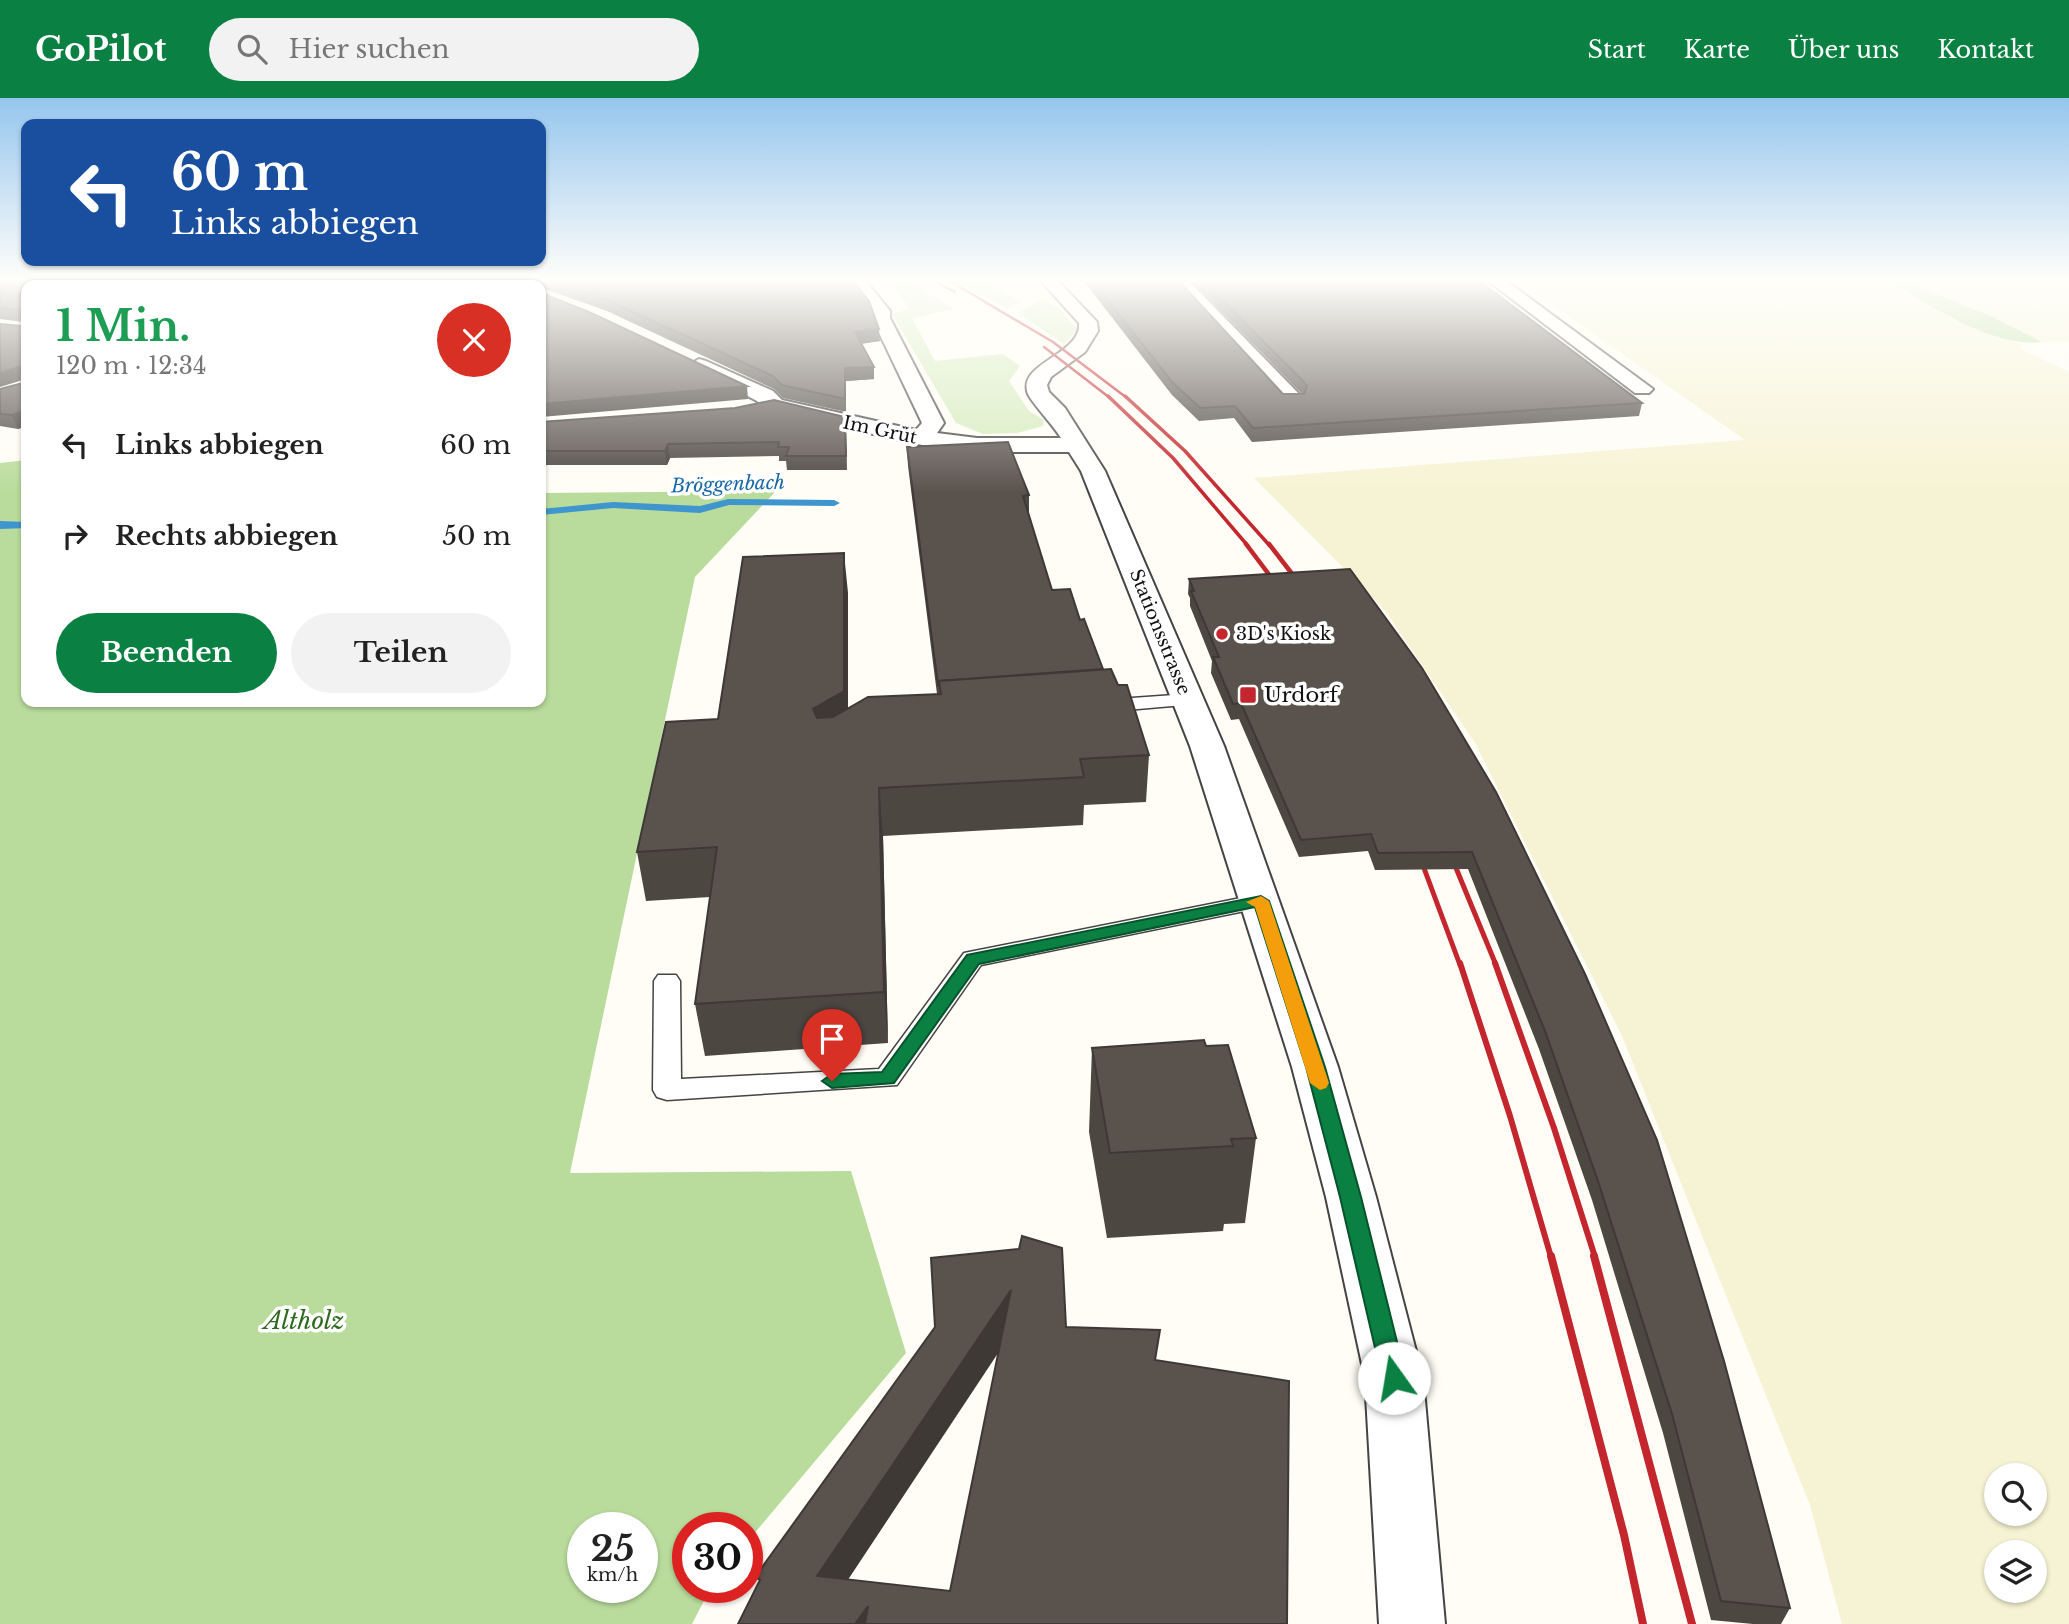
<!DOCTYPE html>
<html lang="de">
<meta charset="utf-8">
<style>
body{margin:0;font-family:"Libre Baskerville",serif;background:#f2f2f2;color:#222;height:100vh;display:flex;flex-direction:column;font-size:26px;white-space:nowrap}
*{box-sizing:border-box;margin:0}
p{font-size:23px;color:#767676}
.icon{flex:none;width:38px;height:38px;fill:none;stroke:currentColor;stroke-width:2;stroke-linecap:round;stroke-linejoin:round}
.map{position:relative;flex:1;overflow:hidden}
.sheet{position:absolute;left:21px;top:182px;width:525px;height:427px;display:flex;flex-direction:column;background:#fff;border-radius:14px;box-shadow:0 2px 5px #0004}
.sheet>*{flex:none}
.top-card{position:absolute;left:21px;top:21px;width:525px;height:147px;border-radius:14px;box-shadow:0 2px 5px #0004;background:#1a4fa0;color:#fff;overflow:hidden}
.tools{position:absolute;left:1984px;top:1365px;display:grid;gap:14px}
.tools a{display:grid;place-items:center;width:63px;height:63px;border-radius:50%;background:#fff;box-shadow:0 2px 5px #0004;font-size:35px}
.speed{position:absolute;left:567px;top:1414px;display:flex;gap:14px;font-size:35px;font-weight:700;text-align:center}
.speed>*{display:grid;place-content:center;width:91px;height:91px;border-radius:50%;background:#fff;box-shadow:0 2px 5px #0004;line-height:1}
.speed small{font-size:18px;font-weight:400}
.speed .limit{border:10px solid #d22;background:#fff;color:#111}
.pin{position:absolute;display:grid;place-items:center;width:60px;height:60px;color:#fff;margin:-72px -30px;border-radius:50% 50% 50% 0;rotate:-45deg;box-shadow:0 0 7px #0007}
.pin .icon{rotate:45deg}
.me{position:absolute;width:77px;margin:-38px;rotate:347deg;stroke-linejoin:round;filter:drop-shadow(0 0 5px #0008)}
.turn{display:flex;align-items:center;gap:24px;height:147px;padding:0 35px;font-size:32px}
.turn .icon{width:91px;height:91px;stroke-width:2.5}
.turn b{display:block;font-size:49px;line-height:60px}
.round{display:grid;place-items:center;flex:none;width:74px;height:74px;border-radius:37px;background:#f2f2f2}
.summary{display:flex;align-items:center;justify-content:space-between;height:119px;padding:0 35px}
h1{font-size:42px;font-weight:700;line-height:52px;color:#1e9e55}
.cta{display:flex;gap:14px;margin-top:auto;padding:14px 35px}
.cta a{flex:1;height:80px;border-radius:42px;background:#0b8043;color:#fff;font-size:28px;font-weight:700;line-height:80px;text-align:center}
.cta a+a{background:#f2f2f2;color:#222}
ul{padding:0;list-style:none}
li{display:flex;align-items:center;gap:21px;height:91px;padding:0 35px}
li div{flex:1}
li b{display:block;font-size:26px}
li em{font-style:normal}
header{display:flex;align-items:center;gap:42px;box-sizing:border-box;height:98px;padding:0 35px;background:#0b8043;color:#fff}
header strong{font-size:33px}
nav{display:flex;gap:38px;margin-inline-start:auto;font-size:24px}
.search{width:490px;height:63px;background:#f2f2f2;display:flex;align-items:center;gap:18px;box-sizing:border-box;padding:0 24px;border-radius:38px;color:#767676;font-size:26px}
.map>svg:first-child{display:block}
.farmland{fill:#f6f3d4;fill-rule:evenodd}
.green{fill:#d5ebbd}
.forest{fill:#b9dc9c;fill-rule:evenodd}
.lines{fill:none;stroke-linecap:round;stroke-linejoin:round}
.stream{fill:#3f96cf;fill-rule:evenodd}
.service-casing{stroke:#444;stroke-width:3}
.minor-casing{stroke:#444;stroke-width:4}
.service{fill:#fff;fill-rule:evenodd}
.minor{fill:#fff;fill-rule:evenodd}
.rail-far5{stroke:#c4262e;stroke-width:2.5}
.rail-far4{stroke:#c4262e;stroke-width:3.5}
.rail-far3{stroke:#c4262e;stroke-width:4.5}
.rail-far2{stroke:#c4262e;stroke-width:5}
.rail-far1{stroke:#c4262e;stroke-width:6}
.rail{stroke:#c4262e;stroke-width:8}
.wall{fill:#4d4742}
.shaded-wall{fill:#3f3936}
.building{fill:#5a524d;stroke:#3f3936;stroke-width:2;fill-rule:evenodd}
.route{fill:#0b8043;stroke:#07532c;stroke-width:2}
.slow{fill:#f59e0b}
.poi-dot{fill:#c4262e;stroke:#fff;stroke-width:2.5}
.labels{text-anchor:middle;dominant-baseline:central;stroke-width:7;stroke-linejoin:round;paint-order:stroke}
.far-street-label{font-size:18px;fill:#111;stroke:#fff}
.far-poi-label{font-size:18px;fill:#111;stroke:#fff;text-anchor:start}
.far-water-label{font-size:19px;font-style:italic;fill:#1768a6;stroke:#fff}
.poi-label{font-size:21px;fill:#111;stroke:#fff;text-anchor:start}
.near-park-label{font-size:24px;font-style:italic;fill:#2f6b1f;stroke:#fff}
</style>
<header>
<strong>GoPilot</strong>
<div class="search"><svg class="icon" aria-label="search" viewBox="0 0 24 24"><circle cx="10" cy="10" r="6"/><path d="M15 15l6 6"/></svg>Hier suchen</div>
<nav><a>Start</a><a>Karte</a><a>Über uns</a><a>Kontakt</a></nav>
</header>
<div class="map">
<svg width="2069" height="1526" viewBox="0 0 2069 1526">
<rect width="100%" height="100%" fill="#fffdf5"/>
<path class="farmland" d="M1517,182H2069V243L2042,244L1993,219L1902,182L1947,219L2023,247L2019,250L2069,274V1526H1842L1810,1407L1622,938L1475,645L1384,511L1254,380L1745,342ZM1997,1377H2035V1416H1997ZM1997,1454H2035V1493H1997Z"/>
<g class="green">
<polygon points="890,182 905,182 954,211 912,220 935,263 1003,256 1020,268 1009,283 1029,313 1044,322 1043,328 1017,335 983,336 956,325 892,216 910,211"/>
<polygon points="953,182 980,182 1020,203 1008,211"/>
<polygon points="1044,201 1061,212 1077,232 1064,246 1018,215"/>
</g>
<g class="forest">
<path d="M1888,182H1902L1993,219L2042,244C1995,251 1927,206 1888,182Z"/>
<path d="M26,362V604H541V395L776,393L695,479L570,1075L851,1073L906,1255L747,1444V1430H688V1489H711L692,1526H0V365ZM583,1430H642V1489H583Z"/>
</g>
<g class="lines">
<g class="stream">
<polygon points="728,401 834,402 840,405 834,408 729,407 700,415 613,410 541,417 541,411 613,404 700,408"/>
<polygon points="0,423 26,424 26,430 0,431"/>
</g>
<defs>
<g id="service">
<polygon points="1188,596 1195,598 1198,602 1195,606 1104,614 1094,608 1104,602"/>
<polygon points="1261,796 1269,798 1273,803 1269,808 981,867 897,987 667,1002 657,999 653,992 654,883 658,877 676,877 680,883 681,981 879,971 964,855"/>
</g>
<g id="minor">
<path d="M848,182H865L890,213V220L944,325L937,335L977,340H1061C1054,328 1032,305 1028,296C1016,265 1082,257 1079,225L1040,182H1057L1097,224L1098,233L1085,254L1051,279L1047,287L1049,294L1065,310L1105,373L1224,648L1338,969L1376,1099L1423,1280L1445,1526H1379L1365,1280L1326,1099L1292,969L1190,648L1081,373L1069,354H977L922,347L767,312L757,303L689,267L699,261L706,263L773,293L782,302L916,332L922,325L872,220V213Z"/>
<polygon points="1171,182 1188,182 1300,297 1303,302 1300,307 1284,307"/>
<polygon points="1487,182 1505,182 1653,291 1649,295 1635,295"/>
</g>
</defs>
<use href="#service" class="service-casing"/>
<use href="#minor" class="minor-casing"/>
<use href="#service" class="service"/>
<use href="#minor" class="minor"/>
<g class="rail-far5">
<polyline points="932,182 955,194"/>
<polyline points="948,182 1053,244 1127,300"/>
<polyline points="1044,249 1110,300"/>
</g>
<g class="rail-far4">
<polyline points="1108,298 1173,360 1248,448"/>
<polyline points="1125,298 1185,353 1270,448"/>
</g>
<g class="rail-far3">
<polyline points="1246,446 1280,491"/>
<polyline points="1269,446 1303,490"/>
</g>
<g class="rail-far2">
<polyline points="1449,753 1496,867"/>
<polyline points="1418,754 1460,867"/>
</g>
<g class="rail-far1">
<polyline points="1460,865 1510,1018 1551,1159"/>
<polyline points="1495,865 1554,1030 1595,1159"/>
</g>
<g class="rail">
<polyline points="1551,1158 1624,1437 1643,1526"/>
<polyline points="1594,1158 1692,1526"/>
</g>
</g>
<g class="wall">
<polygon points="0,182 443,184 465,182 850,182 880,243 861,246 874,269 874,281 846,283 846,314 783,300 774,291 607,213 542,190 26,187 26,328 18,331 0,328 0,291 23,285 23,224 0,221"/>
<polygon points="1083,182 1178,182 1283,296 1302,296 1191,182 1478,182 1642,305 1639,318 1252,344 1234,320 1199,323 1172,297"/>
<polygon points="845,319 847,372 787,372 786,363 779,363 779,358 670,360 667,367 541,367 541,324"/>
<polygon points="907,349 1029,397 1029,418 1052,492 1080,522 1103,571 1118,587 1149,657 1146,704 1084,707 1083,727 883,738 888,945 705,958 695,906 710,799 646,803 637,754 718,621 848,495 848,611 937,596 908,368"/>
<polygon points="1189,481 1422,570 1790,1510 1781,1526 1753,1526 1711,1522 1663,1335 1592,1102 1539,951 1468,771 1375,772 1368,753 1299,759 1239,621 1231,622 1211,575 1212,563 1190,508 1190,500 1188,496"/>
<polygon points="1206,948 1256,1040 1245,1125 1224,1126 1223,1133 1107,1140 1089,1034 1092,950"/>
</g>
<g class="shaded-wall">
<polygon points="536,182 540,182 542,190 541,190 541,187 537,187"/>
<polygon points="879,231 880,243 856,246 855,234"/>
<polygon points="22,268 26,281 0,289 0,275"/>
<polygon points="874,269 874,281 846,283 846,314 845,270"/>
<polygon points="747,288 748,301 541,319 541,306"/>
<polygon points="26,312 26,328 18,331 12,317"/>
<polygon points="845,319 846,332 847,372 846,358"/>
<polygon points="668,346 670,360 667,367 665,353"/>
<polygon points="844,455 848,495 848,638 818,657 813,611"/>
<polygon points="879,690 883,738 888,945 884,894"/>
<polygon points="1011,1192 1012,1234 824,1518 817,1478"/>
<polygon points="868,1508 870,1526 855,1526"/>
</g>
<g class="building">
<polygon points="0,182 442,182 443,184 465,182 536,182 537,187 26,187 26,312 12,317 0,316 0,291 23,285 22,268 0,275 0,226 23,228 23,213 0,210"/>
<polygon points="548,182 850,182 854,184 869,203 879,231 855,234 874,269 845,270 845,301 782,287 773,278 605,201"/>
<polygon points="1092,182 1178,182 1283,296 1304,296 1307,288 1303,283 1202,182 1478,182 1642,305 1253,330 1235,308 1200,310 1173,285"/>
<polygon points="541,195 589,214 747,288 541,306"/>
<polygon points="774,302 845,319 846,358 786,358 789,349 778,349 779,344 668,346 665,353 541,353 541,324 735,310"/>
<polygon points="1008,344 1029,397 1023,398 1052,492 1070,491 1080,522 1084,521 1103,571 939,583 940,587 938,587 907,349"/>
<polygon points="844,455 844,593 813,611 817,620 833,619 868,599 941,596 939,583 1111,571 1118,587 1127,587 1149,657 1080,661 1084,679 879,690 884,894 695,906 717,749 637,754 666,624 718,621 743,459"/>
<polygon points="1350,471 1422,570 1496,694 1585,876 1657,1042 1724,1263 1790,1510 1721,1503 1672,1316 1598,1083 1545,933 1472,754 1378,755 1371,736 1301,742 1241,605 1233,606 1213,559 1219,559 1191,493 1194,493 1189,481"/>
<polygon points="1204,942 1206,948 1228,947 1256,1040 1231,1041 1233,1048 1110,1055 1092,950"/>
<path d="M1022,1138L1062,1150L1066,1229L1160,1232L1155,1262L1289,1283L1287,1526H865L868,1508L855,1526H738L760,1482L755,1479L935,1229L931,1160L1019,1151ZM1011,1192L950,1493L817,1478L858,1418Z"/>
</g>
<linearGradient id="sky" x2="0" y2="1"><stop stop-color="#95c6ee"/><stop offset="0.46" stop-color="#fffefa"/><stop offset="1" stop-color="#fffefa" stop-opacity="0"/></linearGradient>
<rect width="2069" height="395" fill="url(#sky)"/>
<polygon class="route" points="1261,798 1269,803 1325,969 1361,1099 1406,1280 1403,1288 1394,1291 1386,1288 1382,1280 1340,1099 1306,969 1255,809 979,866 894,985 832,990 822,983 832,976 882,974 967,857"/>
<polygon class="slow" points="1261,798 1269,803 1329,985 1326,990 1320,992 1310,985 1255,809 1246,804"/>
<g class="poi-dot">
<circle cx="1222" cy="536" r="7"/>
<rect x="1239" y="588" width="18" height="18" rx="3.5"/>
</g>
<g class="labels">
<g class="far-street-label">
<text transform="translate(880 332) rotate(12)">Im Grüt</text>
<text transform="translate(1160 534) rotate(68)">Stationsstrasse</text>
</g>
<g class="far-poi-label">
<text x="1236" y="536">3D's Kiosk</text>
</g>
<g class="far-water-label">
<text transform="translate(728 386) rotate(-2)">Bröggenbach</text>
</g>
<g class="poi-label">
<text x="1264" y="597">Urdorf</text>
</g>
<g class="near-park-label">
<text x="304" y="1222">Altholz</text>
</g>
</g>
</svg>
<div class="tools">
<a><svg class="icon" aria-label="search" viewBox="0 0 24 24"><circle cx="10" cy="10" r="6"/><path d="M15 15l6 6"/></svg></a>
<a><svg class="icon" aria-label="layers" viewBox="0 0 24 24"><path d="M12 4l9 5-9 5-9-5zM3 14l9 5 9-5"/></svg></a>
</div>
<div class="speed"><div>25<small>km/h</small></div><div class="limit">30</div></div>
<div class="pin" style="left:832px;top:983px;background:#d93025"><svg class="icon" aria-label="arrive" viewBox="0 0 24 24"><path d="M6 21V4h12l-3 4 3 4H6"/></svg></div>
<svg class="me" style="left:1394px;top:1280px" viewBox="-20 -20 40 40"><circle r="19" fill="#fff"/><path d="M0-13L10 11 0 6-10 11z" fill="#0b8043"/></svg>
<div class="top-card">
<div class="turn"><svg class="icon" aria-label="left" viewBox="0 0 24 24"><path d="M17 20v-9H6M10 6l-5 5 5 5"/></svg><div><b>60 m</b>Links abbiegen</div></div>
</div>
<section class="sheet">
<div class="summary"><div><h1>1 Min.</h1><p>120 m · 12:34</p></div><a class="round" style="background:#d93025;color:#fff"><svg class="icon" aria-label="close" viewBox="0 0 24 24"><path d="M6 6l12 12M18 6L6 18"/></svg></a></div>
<ul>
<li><svg class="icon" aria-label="left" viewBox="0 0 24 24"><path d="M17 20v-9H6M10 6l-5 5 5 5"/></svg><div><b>Links abbiegen</b></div><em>60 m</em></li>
<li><svg class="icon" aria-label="right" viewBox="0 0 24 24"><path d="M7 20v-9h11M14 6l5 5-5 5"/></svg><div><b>Rechts abbiegen</b></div><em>50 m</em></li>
</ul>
<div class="cta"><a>Beenden</a><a>Teilen</a></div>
</section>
</div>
